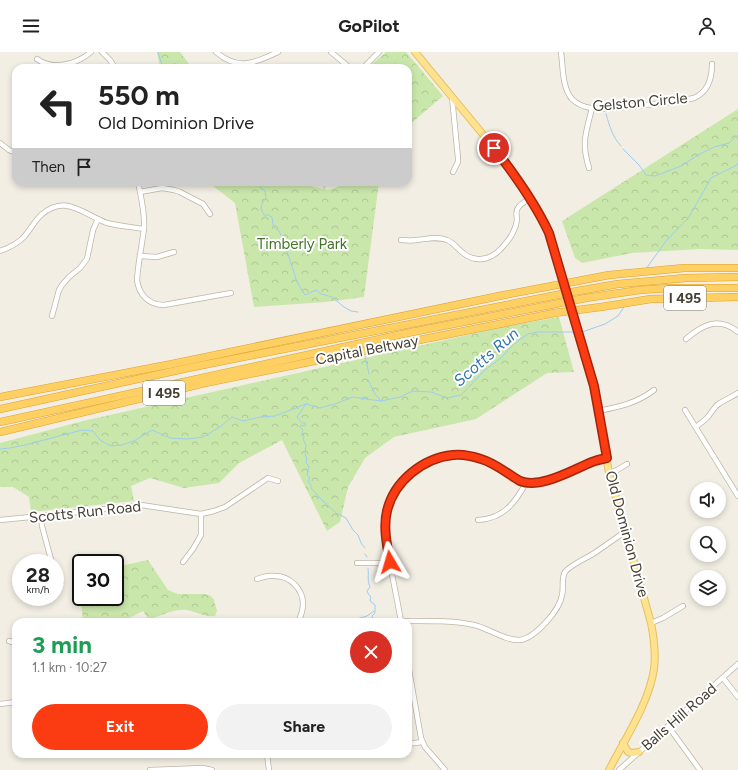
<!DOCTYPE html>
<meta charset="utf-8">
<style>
body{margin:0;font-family:Figtree,sans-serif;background:#f2f2f2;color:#222;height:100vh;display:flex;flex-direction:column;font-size:15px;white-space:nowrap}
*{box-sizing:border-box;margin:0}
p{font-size:13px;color:#767676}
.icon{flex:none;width:22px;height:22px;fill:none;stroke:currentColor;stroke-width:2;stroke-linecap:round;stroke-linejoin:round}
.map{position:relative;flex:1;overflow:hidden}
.side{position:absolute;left:12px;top:566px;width:400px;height:140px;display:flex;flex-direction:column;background:#fff;border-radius:12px;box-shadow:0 2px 6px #0003}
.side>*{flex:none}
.hud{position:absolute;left:12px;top:12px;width:400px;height:122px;border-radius:12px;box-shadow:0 2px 6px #0003;background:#fff;color:#222;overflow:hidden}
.tools{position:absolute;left:690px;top:430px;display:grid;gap:8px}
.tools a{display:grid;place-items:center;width:36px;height:36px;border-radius:50%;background:#fff;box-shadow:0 2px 6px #0003;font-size:20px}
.speed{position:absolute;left:12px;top:502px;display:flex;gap:8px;font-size:20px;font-weight:700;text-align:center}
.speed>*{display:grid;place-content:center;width:52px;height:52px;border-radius:50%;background:#fff;box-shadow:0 2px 6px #0003;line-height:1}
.speed small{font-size:10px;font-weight:400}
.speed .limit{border:2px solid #111;border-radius:6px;background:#fff;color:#111}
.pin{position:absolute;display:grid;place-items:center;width:34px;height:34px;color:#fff;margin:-17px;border:2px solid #fff;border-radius:50%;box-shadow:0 1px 4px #0007}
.me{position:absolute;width:44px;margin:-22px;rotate:353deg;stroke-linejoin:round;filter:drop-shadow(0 0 3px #0008)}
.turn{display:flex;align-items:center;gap:14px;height:84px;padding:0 20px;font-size:18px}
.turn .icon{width:52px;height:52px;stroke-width:2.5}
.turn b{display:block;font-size:28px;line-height:34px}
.then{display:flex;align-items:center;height:38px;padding:0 20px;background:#0003;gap:8px;font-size:15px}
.round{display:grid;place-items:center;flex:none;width:42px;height:42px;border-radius:21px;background:#f2f2f2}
.headline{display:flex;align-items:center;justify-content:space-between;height:68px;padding:0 20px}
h1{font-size:24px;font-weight:700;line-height:30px;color:#1e9e55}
.primary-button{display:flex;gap:8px;margin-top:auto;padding:8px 20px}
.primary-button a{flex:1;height:46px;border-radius:24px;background:#fb3b11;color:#fff;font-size:16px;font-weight:700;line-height:46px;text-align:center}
.primary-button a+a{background:#f2f2f2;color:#222}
header{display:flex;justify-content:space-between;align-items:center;height:52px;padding:0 20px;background:#fff;font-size:18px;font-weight:700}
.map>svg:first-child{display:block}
.forest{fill:url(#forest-crowns)}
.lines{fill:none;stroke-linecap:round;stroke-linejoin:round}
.stream{stroke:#9eccf0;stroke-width:1}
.minor-casing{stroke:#bdb6a6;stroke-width:6}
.major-casing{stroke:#e4c05f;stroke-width:8}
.highway-casing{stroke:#dda331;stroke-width:8}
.minor{stroke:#fff;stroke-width:4.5}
.major{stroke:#ffe28f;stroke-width:6}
.highway{stroke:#fecf62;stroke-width:7}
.major-bridge-casing{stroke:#e4c05f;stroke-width:8;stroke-linecap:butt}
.major-bridge{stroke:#ffe28f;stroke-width:6}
.route-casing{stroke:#a3260b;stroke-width:10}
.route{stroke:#fb3b11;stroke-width:7}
.labels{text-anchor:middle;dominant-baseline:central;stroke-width:4;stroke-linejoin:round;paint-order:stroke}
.shield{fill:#fff;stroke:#7c7870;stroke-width:1}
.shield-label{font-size:14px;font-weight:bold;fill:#443e33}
.street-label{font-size:15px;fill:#443e33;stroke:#fff}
.park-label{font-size:15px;fill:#427527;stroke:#fff}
.water-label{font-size:16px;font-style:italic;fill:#2d74af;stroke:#fff}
</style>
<header><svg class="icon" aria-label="menu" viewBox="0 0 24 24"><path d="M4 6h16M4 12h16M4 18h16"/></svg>GoPilot<svg class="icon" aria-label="person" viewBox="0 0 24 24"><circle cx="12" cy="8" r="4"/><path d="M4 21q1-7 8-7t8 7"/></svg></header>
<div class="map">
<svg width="738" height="718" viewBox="0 0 738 718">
<defs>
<pattern id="forest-crowns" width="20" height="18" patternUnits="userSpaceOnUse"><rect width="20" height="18" fill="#cae7ab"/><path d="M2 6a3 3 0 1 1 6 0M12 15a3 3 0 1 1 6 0" fill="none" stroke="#afc794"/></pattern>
</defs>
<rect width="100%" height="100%" fill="#f2eee3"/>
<g class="forest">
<polygon points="157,0 180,0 192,16 160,16"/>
<polygon points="386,0 406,0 443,44 408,74 408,16 373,16 371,13"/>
<polygon points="738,57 738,198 700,197 632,201 582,211 575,206 562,169"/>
<polygon points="208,130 303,130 306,133 323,137 324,130 326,130 325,137 328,138 349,131 350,130 379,130 364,245 326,250 254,255 235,151"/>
<polygon points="559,265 574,320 547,321 476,367 394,385 365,406 348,435 340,470 327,479 282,388 239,411 219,431 184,436 150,426 131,434 134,449 31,460 29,445 13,435 0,435 0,391 83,369 503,275"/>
<path d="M148,508L168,538L178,542H205L211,544L214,548L217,559L215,564C205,565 196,560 187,558C177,556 158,564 149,568L143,559L129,566L128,570H83L80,536L81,530V545H115V515Z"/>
</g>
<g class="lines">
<g class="stream">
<polyline points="158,0 161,10 164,16"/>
<path d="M606,62C610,75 612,84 621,94"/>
<polyline points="623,97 639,113 646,123 655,124 681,114 698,103 714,95 729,91 738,83"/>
<path d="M257,130L260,135L265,139L266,146C261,153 259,155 264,163H268L272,165L273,173L275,176L279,179L285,193L297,230L305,243L316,238L321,242L332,245L344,255L351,259L358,260"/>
<polyline points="646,217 666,189 689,165 711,126 737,113 738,111"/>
<polyline points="582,280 605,272 618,264 624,255"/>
<polyline points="365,304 369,322"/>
<polyline points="368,328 375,342 381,349"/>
<polyline points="306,352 297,365 302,371 305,371 306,373 304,374 301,373 300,375 303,378 302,380 304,384 303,387 306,393 305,402 307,407 306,410 309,415 307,423 310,426 308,429 311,433 311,436 320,446 336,461 346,466 353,478 358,483 361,491 365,496"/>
<polyline points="0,397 10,396 25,393 82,378 93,379 100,388 111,394 122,393 136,388 152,378 170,386 188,387 203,385 220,375 232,365 243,369 260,365 275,364 306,352 320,356 338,351 352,345 381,349 400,345 413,339 431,340 447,346 461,343 485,318 502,305 515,291 528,282 537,280 575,280"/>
<polyline points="365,502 367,505"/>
<path d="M368,516C369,523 367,529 370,535L367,539L369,543L371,545L370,549L375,553V561L372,564L374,570"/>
<polyline points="353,568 367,564 374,559"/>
<polyline points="408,682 410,684"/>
</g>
<defs>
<g id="minor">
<polyline points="102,0 110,8 115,16"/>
<path d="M216,0C238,19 255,11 278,0"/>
<polyline points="331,0 350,16"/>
<path d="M561,0C563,14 562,36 572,47C577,52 584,55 591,56C602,58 613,56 624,55C647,53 671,51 694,46C708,40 712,27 712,12"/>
<path d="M37,7C53,19 77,12 91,0"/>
<polyline points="363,16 379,0"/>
<polyline points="452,45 458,106 458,110 453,120"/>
<polyline points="0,91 9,98 16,101"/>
<path d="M589,116C581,90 586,81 592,56"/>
<path d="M138,130C141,145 145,160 144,176C142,194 138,211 137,228C139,243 149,253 164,253L231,241"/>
<polyline points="140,140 162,136 174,138 180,140 203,152 210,162"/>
<path d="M401,188C406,188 412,189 417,188C427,187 436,184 447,188C453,190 458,197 463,201C478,213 495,206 505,192C511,186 516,176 517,168C517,164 515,159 518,156C520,152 526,149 530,146"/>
<path d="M0,199C9,196 17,192 24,185C30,178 34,170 41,163C66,141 84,163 107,171C119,174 131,175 144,177"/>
<polyline points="140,204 157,205 174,200"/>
<polyline points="52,264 59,238 62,233 69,225 80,216 87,207 93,178 98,167"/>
<path d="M686,287C702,273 719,264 738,280"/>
<polyline points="685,358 738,444"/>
<path d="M598,359C619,355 637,351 654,338"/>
<polyline points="696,375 707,366 716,354 720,351 738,341"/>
<polyline points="609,421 617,418 627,412"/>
<polyline points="41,464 42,474 52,511"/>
<polyline points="0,468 41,464 141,453 201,462 214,459 225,455 268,426 278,429"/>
<path d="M478,468C503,467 515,451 526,431"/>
<polyline points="183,510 193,497 201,483 201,462"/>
<polyline points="357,511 390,511"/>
<polyline points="55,522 61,530"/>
<path d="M257,527C263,525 269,523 275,524C290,524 303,537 303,552C303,558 301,564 298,570"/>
<path d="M401,569C425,569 450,568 474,573C488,576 505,589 520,588C535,586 560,558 562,543C564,536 561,526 565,520C570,513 589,505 596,500C606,493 616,486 626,479"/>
<path d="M401,570C397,545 391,520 387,495C387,488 385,481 386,474C388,426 435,393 481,407C495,411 508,422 520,429C543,438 573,416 595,409C599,407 603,407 607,406"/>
<polyline points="651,571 663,566 683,554"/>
<polyline points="9,589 16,591"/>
<polyline points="408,612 421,686 425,695 445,718"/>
<polyline points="723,626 738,645"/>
<polyline points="0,652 16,650"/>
<polyline points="668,674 700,718"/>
<polyline points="408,692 422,690"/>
<polyline points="267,702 269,718"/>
<polyline points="150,718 203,716 212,718"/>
<polyline points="619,718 738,612"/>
</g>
<g id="major">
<polyline points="415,0 495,97 530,146 539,162 549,181 561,222"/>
<path d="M582,292L594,334L597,350L609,421L651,571C654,586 656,601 654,617C649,651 625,687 609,718"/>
<polyline points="623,691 628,700 632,701 639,700"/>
</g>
<g id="highway">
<polyline points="0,345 172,312 504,243 609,223 684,216 738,216"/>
<polyline points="0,357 188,316 572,240 618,232 686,226 738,225"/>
<polyline points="0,370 412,280 586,246 640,238 670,236 738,236"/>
<polyline points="0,380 205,331 554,261 601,255 651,247 738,245"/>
</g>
</defs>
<use href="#minor" class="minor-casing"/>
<use href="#major" class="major-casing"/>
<use href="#highway" class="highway-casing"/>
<use href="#minor" class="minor"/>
<use href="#major" class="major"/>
<use href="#highway" class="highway"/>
<defs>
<polyline id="major-bridge" points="561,222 582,292"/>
</defs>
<use href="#major-bridge" class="major-bridge-casing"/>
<use href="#major-bridge" class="major-bridge"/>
</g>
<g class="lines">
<defs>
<path id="route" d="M390,510C387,494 383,475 387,459C394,429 423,406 453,403C462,402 472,404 481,407C495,411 508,422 520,429C541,437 572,418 592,410C597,408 602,407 607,406L594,334L549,181C535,151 515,123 494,96"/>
</defs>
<use href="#route" class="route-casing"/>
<use href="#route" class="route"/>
</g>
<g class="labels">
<g class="shield">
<rect x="664" y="234" width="42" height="24" rx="3"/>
<rect x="143" y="329" width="42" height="24" rx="3"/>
</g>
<g class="shield-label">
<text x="685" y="246">I 495</text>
<text x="164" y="341">I 495</text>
</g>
<g class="street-label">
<text transform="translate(640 50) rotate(-5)">Gelston Circle</text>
<text transform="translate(367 298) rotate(-11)">Capital Beltway</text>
<text transform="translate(85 460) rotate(-6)">Scotts Run Road</text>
<text transform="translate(627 482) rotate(75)">Old Dominion Drive</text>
<text transform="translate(679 665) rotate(-41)">Balls Hill Road</text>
</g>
<g class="park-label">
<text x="302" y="192">Timberly Park</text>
</g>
<g class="water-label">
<text transform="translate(486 305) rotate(-41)">Scotts Run</text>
</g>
</g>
</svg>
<div class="tools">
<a><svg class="icon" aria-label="sound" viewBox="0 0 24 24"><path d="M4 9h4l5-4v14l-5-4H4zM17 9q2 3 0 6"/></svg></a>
<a><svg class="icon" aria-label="search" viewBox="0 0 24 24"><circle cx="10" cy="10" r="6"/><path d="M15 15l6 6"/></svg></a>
<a><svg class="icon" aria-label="layers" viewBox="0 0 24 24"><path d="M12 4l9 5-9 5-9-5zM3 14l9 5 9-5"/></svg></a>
</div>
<div class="speed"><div>28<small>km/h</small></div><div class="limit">30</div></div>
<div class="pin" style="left:494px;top:96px;background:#d93025"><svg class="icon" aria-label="arrive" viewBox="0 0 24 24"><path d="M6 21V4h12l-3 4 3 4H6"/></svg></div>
<svg class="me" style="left:390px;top:510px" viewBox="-20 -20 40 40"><path d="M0-17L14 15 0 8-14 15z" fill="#fb3b11" stroke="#fff" stroke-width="4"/></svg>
<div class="hud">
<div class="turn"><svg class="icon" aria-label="left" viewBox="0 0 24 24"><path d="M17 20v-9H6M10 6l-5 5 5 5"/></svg><div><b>550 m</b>Old Dominion Drive</div></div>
<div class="then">Then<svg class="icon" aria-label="arrive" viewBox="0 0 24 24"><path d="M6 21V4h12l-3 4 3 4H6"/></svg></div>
</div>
<section class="side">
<div class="headline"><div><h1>3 min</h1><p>1.1 km · 10:27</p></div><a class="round" style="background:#d93025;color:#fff"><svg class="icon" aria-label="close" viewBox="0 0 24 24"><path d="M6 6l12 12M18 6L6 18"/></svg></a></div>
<div class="primary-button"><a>Exit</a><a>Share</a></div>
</section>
</div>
